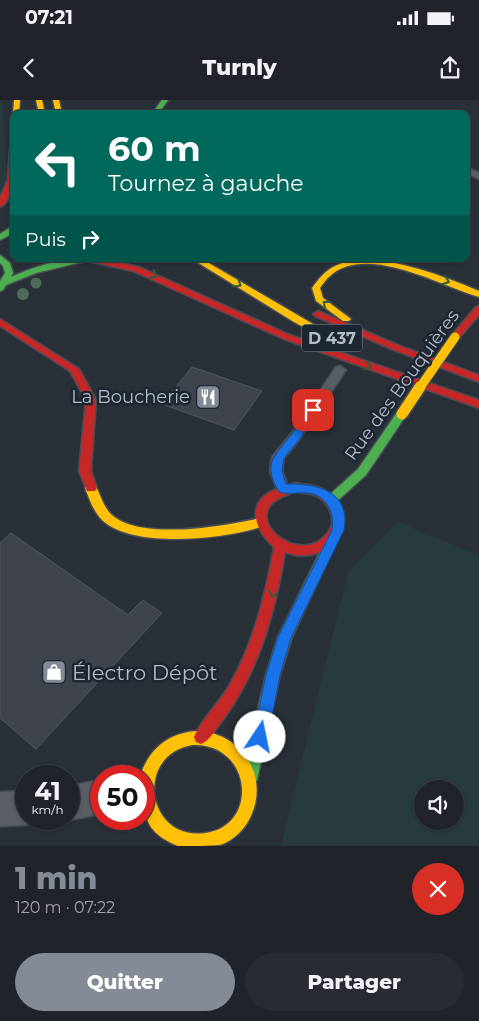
<!DOCTYPE html>
<html lang="fr">
<meta charset="utf-8">
<style>
body{margin:0;font-family:Montserrat,sans-serif;background:#282c32;color:#f1f3f6;height:100vh;display:flex;flex-direction:column;font-size:19px;white-space:nowrap}
*{box-sizing:border-box;margin:0}
p{font-size:16px;color:#a2a4a8}
.icon{flex:none;width:28px;height:28px;fill:none;stroke:currentColor;stroke-width:2;stroke-linecap:round;stroke-linejoin:round}
.map{position:relative;height:746px;overflow:hidden}
.panel{display:flex;flex-direction:column;background:#20242a;flex:1}
.panel>*{flex:none}
.banner{position:absolute;left:10px;top:10px;width:460px;height:152px;border-radius:10px;box-shadow:0 1px 4px #0004,0 0 0 1px #3d4147;background:#00695c;color:#fff;overflow:hidden}
.controls{position:absolute;left:414px;top:680px;display:grid;gap:10px}
.controls a{display:grid;place-items:center;width:50px;height:50px;border-radius:50%;background:#20242a;box-shadow:0 1px 4px #0004,0 0 0 1px #3d4147;font-size:25px}
.speed{position:absolute;left:15px;top:665px;display:flex;gap:10px;font-size:25px;font-weight:700;text-align:center}
.speed>*{display:grid;place-content:center;width:65px;height:65px;border-radius:50%;background:#20242a;box-shadow:0 1px 4px #0004,0 0 0 1px #3d4147;line-height:1}
.speed small{font-size:12px;font-weight:400}
.speed .limit{border:8px solid #d22;background:#fff;color:#111}
.pin{position:absolute;display:grid;place-items:center;width:42px;height:42px;color:#fff;margin:-21px;border-radius:10px;box-shadow:0 2px 8px #0006}
.me{position:absolute;width:55px;margin:-28px;rotate:11deg;stroke-linejoin:round;filter:drop-shadow(0 0 4px #0008)}
.turn{display:flex;align-items:center;gap:18px;height:105px;padding:0 15px;font-size:22px}
.turn .icon{width:65px;height:65px;stroke-width:2.5}
.turn b{display:block;font-size:35px;line-height:42px}
.then{display:flex;align-items:center;height:48px;padding:0 15px;background:#0003;gap:10px;font-size:19px}
.round{display:grid;place-items:center;flex:none;width:52px;height:52px;border-radius:26px;background:#282c32}
.overview{display:flex;align-items:center;justify-content:space-between;height:85px;padding:0 15px}
h1{font-size:30px;font-weight:800;line-height:38px;color:#848b96}
.button{display:flex;gap:10px;margin-top:auto;padding:10px 15px}
.button a{flex:1;height:58px;border-radius:30px;background:#848b96;color:#fff;font-size:20px;font-weight:800;line-height:58px;text-align:center}
.button a+a{background:#282c32;color:#f1f3f6}
.status{display:flex;justify-content:space-between;align-items:center;height:35px;padding:0 25px;background:#20242a;direction:ltr}
.status svg{height:14px;fill:currentColor}
header{display:flex;justify-content:space-between;align-items:center;height:65px;padding:0 15px;background:#20242a;font-size:22px;font-weight:800}
.map>svg:first-child{display:block}
.green{fill:#273a3e;fill-rule:evenodd}
.building{fill:#3f444c;stroke:#52575f}
.lines{fill:none;stroke-linecap:round;stroke-linejoin:round}
.lane-casing{stroke:#484c55;stroke-width:3}
.street-casing{stroke:#484c55;stroke-width:3}
.fast-casing{stroke:#484c55;stroke-width:3}
.slow-casing{stroke:#484c55;stroke-width:3}
.jam-casing{stroke:#484c55;stroke-width:3}
.lane{fill:#5a5e66;fill-rule:evenodd}
.street{fill:#5a5e66;fill-rule:evenodd}
.fast{fill:#4caf50;fill-rule:evenodd}
.slow{fill:#ffc107;fill-rule:evenodd}
.jam{fill:#c62828;fill-rule:evenodd}
.slow-bridge-far1-casing{stroke:#484c55;stroke-width:11;stroke-linecap:butt}
.slow-bridge-casing{stroke:#484c55;stroke-width:14;stroke-linecap:butt}
.slow-bridge-far1{stroke:#ffc107;stroke-width:9}
.slow-bridge{stroke:#ffc107;stroke-width:11}
.tree{fill:#4e6a5a}
.oneway{stroke:#305d3f}
.route{fill:#1a73e8;stroke:#114b97}
.labels{text-anchor:middle;dominant-baseline:central;stroke-width:5;stroke-linejoin:round;paint-order:stroke}
.shield{fill:#1d2633;stroke:#878f9c;stroke-width:1}
.shield-label{font-size:16px;font-weight:bold;fill:#b4bcc9}
.street-label{font-size:18px;fill:#b4bcc9;stroke:#1d2633}
.poi-label{font-size:18px;fill:#b4bcc9;stroke:#1d2633;text-anchor:end}
.near-poi-label{font-size:21px;fill:#b4bcc9;stroke:#1d2633;text-anchor:start}
</style>
<div class="status"><b>07:21</b><svg viewBox="0 0 49 12"><path d="M0 12V9h3v3zM5 12V6h3v6zM10 12V3h3v9zM15 12V0h3v12zM26 1h20v11H26zM47 4h2v5h-2z"/></svg></div>
<header><svg class="icon" aria-label="back" viewBox="0 0 24 24"><path d="M15 5l-7 7 7 7"/></svg>Turnly<svg class="icon" aria-label="share" viewBox="0 0 24 24"><path d="M12 15V3M7 8l5-5 5 5M5 13v7h14v-7"/></svg></header>
<div class="map">
<svg width="479" height="746" viewBox="0 0 479 746">
<rect width="100%" height="100%" fill="#2a3038"/>
<g class="green">
<polygon points="0,0 2,0 7,82 0,93"/>
<path d="M398,422L479,455V746H281L348,472ZM422,689H455V721H422Z"/>
</g>
<g class="building">
<polygon points="192,267 262,291 234,330 162,304"/>
<polygon points="11,433 128,515 143,500 162,513 36,649 0,618 0,443"/>
</g>
<g class="lines">
<defs>
<g id="lane">
<polygon points="466,67 479,73 479,79 466,73"/>
<polygon points="340,266 346,270 299,340 284,358 282,371 289,389 288,392 278,392 270,371 272,357 291,334 336,267"/>
</g>
<g id="street">
<polygon points="101,680 101,714 69,720 65,719 69,719 69,686"/>
<polygon points="26,691 26,719 38,720 26,725 0,726 0,692"/>
</g>
<g id="fast">
<polygon points="162,0 168,0 158,14 152,14"/>
<polygon points="11,127 14,127 14,133 0,140 0,134"/>
<path d="M0,155L10,163L13,173L11,177C34,167 62,157 87,159L86,161L36,173L6,185L3,190L0,191V181L5,173L3,166L0,163Z"/>
<polygon points="402,310 407,314 366,375 335,403 327,403 325,400 327,397 358,369 398,311"/>
<polygon points="332,434 336,436 338,439 292,537 280,575 257,680 254,685 249,688 244,685 241,680 266,575 278,537 328,436"/>
</g>
<g id="slow">
<polygon points="14,0 20,0 19,14 14,14 14,15 13,14"/>
<polygon points="36,0 42,0 45,14 39,14"/>
<polygon points="53,0 59,0 62,14 56,14"/>
<polygon points="192,159 202,159 342,241 337,244 334,243 294,222"/>
<path d="M361,159C403,161 441,175 479,191V197C441,186 366,143 330,176C326,179 323,184 320,188L323,198L351,219L349,221H343L316,201L312,188C327,167 336,163 361,159Z"/>
<path d="M91,384L95,385C101,395 103,407 112,415C142,441 224,426 260,418L264,420L266,423L264,426C226,439 141,448 107,424C95,416 90,401 85,388L87,385Z"/>
<path d="M198,631C243,633 270,678 250,718C244,730 233,741 220,745C208,746 191,746 178,746C140,730 144,712 144,676H140C149,649 169,632 198,631ZM193,645C252,643 260,726 205,733C146,741 134,654 193,645Z"/>
</g>
<g id="jam">
<path d="M14,47C14,63 17,99 0,107V97L8,80L10,49Z"/>
<polygon points="87,159 101,159 139,167 290,235 479,300 479,308 284,239 133,171 88,161"/>
<polygon points="479,206 479,215 458,239 452,239 452,235 476,207"/>
<polygon points="318,211 400,246 479,275 479,282 394,250 315,216 313,214"/>
<polygon points="0,219 79,269 96,300 91,371 97,388 95,391 87,391 79,371 86,300 70,271 0,226"/>
<path d="M296,383C305,385 314,385 323,389C370,414 330,470 285,452C275,513 258,575 219,625C214,632 209,641 201,644L196,642L194,637C201,620 219,603 229,586C254,543 265,496 274,447C257,432 245,407 270,392C278,388 288,385 296,383ZM296,391C301,393 307,393 312,394C328,399 339,420 327,434C300,467 242,420 278,399C284,395 291,394 296,391Z"/>
</g>
</defs>
<use href="#lane" class="lane-casing"/>
<use href="#street" class="street-casing"/>
<use href="#fast" class="fast-casing"/>
<use href="#slow" class="slow-casing"/>
<use href="#jam" class="jam-casing"/>
<use href="#lane" class="lane"/>
<use href="#street" class="street"/>
<use href="#fast" class="fast"/>
<use href="#slow" class="slow"/>
<use href="#jam" class="jam"/>
<defs>
<polyline id="slow-bridge-far1" points="419,289 455,237"/>
<polyline id="slow-bridge" points="402,314 420,287"/>
</defs>
<use href="#slow-bridge-far1" class="slow-bridge-far1-casing"/>
<use href="#slow-bridge" class="slow-bridge-casing"/>
<use href="#slow-bridge-far1" class="slow-bridge-far1"/>
<use href="#slow-bridge" class="slow-bridge"/>
</g>
<g class="tree">
<circle cx="36" cy="183" r="5.5"/>
<circle cx="23" cy="194" r="6"/>
</g>
<defs><path id="oneway-chevron" d="M-2-3.5L2.5 0L-2 3.5" fill="none" stroke-width="1.6" stroke-linecap="round" stroke-linejoin="round" transform="scale(1.25)"/></defs>
<g class="oneway">
<use href="#oneway-chevron" transform="translate(154 175) rotate(26)"/>
<use href="#oneway-chevron" transform="translate(446 181) rotate(20)"/>
<use href="#oneway-chevron" transform="translate(238 184) rotate(31)"/>
<use href="#oneway-chevron" transform="translate(326 204) rotate(-142)"/>
<use href="#oneway-chevron" transform="translate(368 266) rotate(19)"/>
<use href="#oneway-chevron" transform="translate(273 494) rotate(104)"/>
</g>
<path class="route" d="M313,306L318,310L299,340L284,358L282,371L286,384C317,383 351,391 344,430L291,538L280,575L268,637L266,642L260,644L255,642L253,637L266,575L278,537L332,430C335,413 326,394 307,393C298,392 288,395 279,392C262,363 274,357 292,334C298,325 304,316 309,307Z"/>
<defs>
<symbol id="restaurant-square" viewBox="-11 -11 22 22"><rect x="-9" y="-9" width="18" height="18" rx="4" fill="#848b96" stroke="#1d2633"/><path d="M-5-6h1v4h1v-4h1v4h1v-4h1v5L-1.5 .5V6h-2V.5L-5-1ZM5-6V6H3V1.5H1.5Q1.5-4 5-6Z" fill="#fff"/></symbol>
<symbol id="shop-square" viewBox="-11 -11 22 22"><rect x="-9" y="-9" width="18" height="18" rx="4" fill="#848b96" stroke="#1d2633"/><path d="M-5-2.5h2.3a2.7 3.5 0 0 1 5.4 0H5L5.5 6h-11ZM-1.5-2.5h3a1.5 2.3 0 0 0-3 0Z" fill="#fff"/></symbol>
</defs>
<g fill-rule="evenodd">
<use href="#restaurant-square" x="194" y="283" width="28" height="28"/>
<use href="#shop-square" x="40" y="558" width="28" height="28"/>
</g>
<g class="labels">
<rect class="shield" x="302" y="224.5" width="60" height="27" rx="4"/>
<g class="shield-label">
<text x="332" y="238">D 437</text>
</g>
<g class="street-label">
<text transform="translate(402 285) rotate(-54)">Rue des Bouquières</text>
</g>
<g class="poi-label">
<text x="190" y="297">La Boucherie</text>
</g>
<g class="near-poi-label">
<text x="72" y="572">Électro Dépôt</text>
</g>
</g>
</svg>
<div class="controls">
<a><svg class="icon" aria-label="sound" viewBox="0 0 24 24"><path d="M4 9h4l5-4v14l-5-4H4zM17 9q2 3 0 6"/></svg></a>
</div>
<div class="speed"><div>41<small>km/h</small></div><div class="limit">50</div></div>
<div class="pin" style="left:313px;top:310px;background:#d93025"><svg class="icon" aria-label="arrive" viewBox="0 0 24 24"><path d="M6 21V4h12l-3 4 3 4H6"/></svg></div>
<svg class="me" style="left:260px;top:637px" viewBox="-20 -20 40 40"><circle r="19" fill="#fff"/><path d="M0-13L10 11 0 6-10 11z" fill="#1a73e8"/></svg>
<div class="banner">
<div class="turn"><svg class="icon" aria-label="left" viewBox="0 0 24 24"><path d="M17 20v-9H6M10 6l-5 5 5 5"/></svg><div><b>60 m</b>Tournez à gauche</div></div>
<div class="then">Puis<svg class="icon" aria-label="right" viewBox="0 0 24 24"><path d="M7 20v-9h11M14 6l5 5-5 5"/></svg></div>
</div>
</div>
<section class="panel">
<div class="overview"><div><h1>1 min</h1><p>120 m · 07:22</p></div><a class="round" style="background:#d93025;color:#fff"><svg class="icon" aria-label="close" viewBox="0 0 24 24"><path d="M6 6l12 12M18 6L6 18"/></svg></a></div>
<div class="button"><a>Quitter</a><a>Partager</a></div>
</section>
